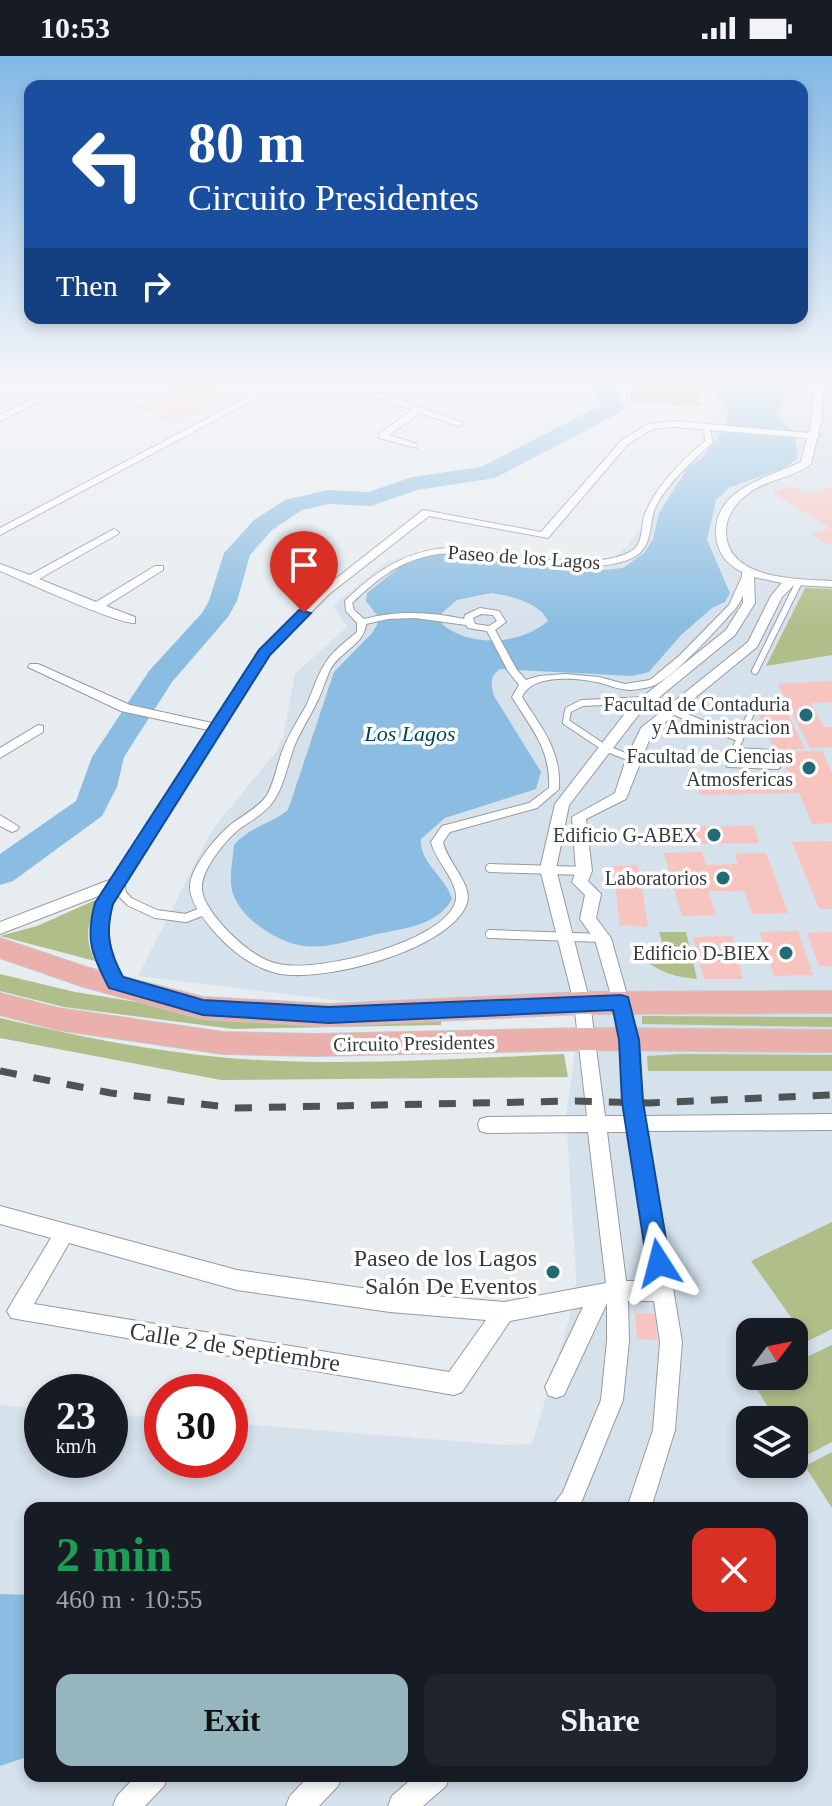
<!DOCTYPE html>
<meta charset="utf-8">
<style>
body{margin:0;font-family:"Times New Roman",serif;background:#20242c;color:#f1f3f6;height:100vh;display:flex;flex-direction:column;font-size:30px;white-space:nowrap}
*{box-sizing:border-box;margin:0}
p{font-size:26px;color:#9ea1a6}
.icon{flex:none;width:44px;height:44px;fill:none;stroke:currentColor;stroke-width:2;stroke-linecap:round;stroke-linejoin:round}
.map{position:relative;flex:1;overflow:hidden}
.drawer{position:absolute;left:24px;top:1446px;width:784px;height:280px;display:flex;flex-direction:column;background:#171b24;border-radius:16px;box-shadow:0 4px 12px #0003}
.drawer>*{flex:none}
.top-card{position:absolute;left:24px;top:24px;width:784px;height:244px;border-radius:16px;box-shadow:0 4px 12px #0003;background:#1a4fa0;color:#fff;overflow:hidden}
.needle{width:52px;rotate:58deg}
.buttons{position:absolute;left:736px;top:1262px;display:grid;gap:16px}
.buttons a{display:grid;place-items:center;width:72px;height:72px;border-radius:16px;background:#171b24;box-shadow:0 4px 12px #0003;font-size:40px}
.speed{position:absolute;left:24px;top:1318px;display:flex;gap:16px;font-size:40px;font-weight:700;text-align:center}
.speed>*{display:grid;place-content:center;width:104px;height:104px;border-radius:50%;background:#171b24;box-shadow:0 4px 12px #0003;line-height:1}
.speed small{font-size:20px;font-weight:400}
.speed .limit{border:12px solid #d22;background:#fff;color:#111}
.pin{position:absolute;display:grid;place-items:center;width:68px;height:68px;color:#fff;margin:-82px -34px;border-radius:50% 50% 50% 0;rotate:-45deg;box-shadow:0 0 8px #0007}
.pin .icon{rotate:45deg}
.me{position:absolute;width:88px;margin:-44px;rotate:351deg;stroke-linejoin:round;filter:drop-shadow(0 0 6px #0008)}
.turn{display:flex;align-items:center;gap:28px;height:168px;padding:0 32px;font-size:36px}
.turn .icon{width:104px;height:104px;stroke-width:2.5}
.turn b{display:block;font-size:56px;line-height:68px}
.then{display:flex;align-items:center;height:76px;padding:0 32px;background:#0003;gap:16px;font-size:30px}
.round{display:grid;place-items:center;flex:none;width:84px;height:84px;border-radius:16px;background:#20242c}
.head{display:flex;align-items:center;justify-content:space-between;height:136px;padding:0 32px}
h1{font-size:48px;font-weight:600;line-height:60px;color:#1e9e55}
.primary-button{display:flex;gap:16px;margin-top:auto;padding:16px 32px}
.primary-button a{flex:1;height:92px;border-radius:16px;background:#94b6bc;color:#111;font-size:32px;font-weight:600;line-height:92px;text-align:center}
.primary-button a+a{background:#20242c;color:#f1f3f6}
.status{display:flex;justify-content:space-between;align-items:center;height:56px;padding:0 40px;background:#171b24;direction:ltr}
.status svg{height:22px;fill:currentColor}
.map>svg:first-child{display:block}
.built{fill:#d5e1eb;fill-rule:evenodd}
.green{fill:#b0bf8a}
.water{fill:#8abde1;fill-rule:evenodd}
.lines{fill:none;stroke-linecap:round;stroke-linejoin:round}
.river{fill:#8abde1;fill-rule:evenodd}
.building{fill:#f8c4bf}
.service-far1-casing{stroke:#969b9f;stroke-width:8}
.service-casing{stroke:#969b9f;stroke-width:10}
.pedestrian-casing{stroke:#969b9f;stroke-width:2}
.minor-casing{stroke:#969b9f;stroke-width:2}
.primary-casing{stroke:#c7c8c8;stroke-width:2}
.service-far1{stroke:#fff;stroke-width:6}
.service{stroke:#fff;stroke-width:8}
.pedestrian{fill:#fff;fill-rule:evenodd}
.minor{fill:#fff;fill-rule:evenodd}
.primary{fill:#ebafac;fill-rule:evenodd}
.rail{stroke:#4f5354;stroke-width:7;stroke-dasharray:17 17;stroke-linecap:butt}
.route{fill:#1a73e8;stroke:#114b97;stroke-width:2}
.poi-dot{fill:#226b76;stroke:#fff;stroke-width:3}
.labels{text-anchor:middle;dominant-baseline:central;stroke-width:7;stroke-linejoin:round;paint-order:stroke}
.street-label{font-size:20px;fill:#373a3b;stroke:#fff}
.poi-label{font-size:20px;fill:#373a3b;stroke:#fff;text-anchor:end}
.water-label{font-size:22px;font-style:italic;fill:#004264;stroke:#fff}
.near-poi-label{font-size:24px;fill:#373a3b;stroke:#fff;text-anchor:end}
.near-street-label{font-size:24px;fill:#373a3b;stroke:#fff}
</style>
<div class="status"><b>10:53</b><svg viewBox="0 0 49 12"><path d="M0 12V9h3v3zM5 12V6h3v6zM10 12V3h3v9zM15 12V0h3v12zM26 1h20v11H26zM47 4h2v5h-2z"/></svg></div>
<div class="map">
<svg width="832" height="1750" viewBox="0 0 832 1750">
<rect width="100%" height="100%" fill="#e6ecf0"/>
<path class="built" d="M703,327H832V1750H0V1349L42,1353V1404H110V1358L162,1362V1404H230V1367L504,1389L532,1388L577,1236L566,1060L582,947L344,945L138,920L212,774L276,696L283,681L295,618L347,571L333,549L388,505L441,491L573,504L612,502L627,490L713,373ZM750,1276H794V1320H750ZM750,1364H794V1408H750ZM30,1452H802V1720H30Z"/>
<g class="green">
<polygon points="632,327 698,327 702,350 630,346"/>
<polygon points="805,532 832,533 832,599 766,610"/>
<path d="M100,842C88,868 83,878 95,905L0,880L37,870Z"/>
<path d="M659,876H686L697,923C669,920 655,915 634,894L664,892Z"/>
<polygon points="0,918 75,936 235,962 441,961 441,969 233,973 64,951 0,935"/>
<polygon points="642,960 832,961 832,971 642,968"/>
<path d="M0,962C75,980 151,995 228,1002C340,1011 453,1003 564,998L568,1021L221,1024L0,982Z"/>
<polygon points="682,998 832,999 832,1015 648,1015 647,1000"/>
<polygon points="832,1166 832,1273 808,1285 751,1205"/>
<polygon points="832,1289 832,1386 801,1402 794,1391 794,1364 776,1364 753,1327 768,1320 794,1320 794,1307"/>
<polygon points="832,1396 832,1452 805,1410"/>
</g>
<g class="water">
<path d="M712,327H783L785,343L775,359C790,372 799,383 797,403L784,412L730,431L716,444L707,484L730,537L725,546L712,552L681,579L649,616L632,620L500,613C489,621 491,628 494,640L541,716L536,733L445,762L421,783C419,807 446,821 452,843C437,870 405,872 377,878C325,891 301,902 255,867C246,860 237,849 233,838C228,823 233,804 234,789C249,771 271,768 288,754L334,616L373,576L380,563L366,545L367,537L401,510L425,501L453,497L591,515L623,512L645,496L653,483L659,457L689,410L701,403L722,376L727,366L728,353L716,340ZM491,537C511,540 539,546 548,565C520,589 470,592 442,568V557L457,544Z"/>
<polygon points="0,1538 30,1539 30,1700 0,1710"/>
</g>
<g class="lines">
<polygon class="river" points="592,327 612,327 624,351 621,356 495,422 417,434 371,450 328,448 302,454 272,474 250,499 237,545 228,561 172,626 124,701 117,731 102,760 13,825 0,829 0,798 76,745 92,701 149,615 202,557 209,545 224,497 254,464 285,444 328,434 369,436 412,421 481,411 601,349"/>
</g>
<g class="building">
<polygon points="186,327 212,329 154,358 135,352"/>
<polygon points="211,333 232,339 177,368 155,361"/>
<polygon points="792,430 806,438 832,431 832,488 828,489 811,478 830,472 771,436"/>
<polygon points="832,625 832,646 811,647 824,671 832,671 832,691 810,692 778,628"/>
<polygon points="784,650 805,693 775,694 755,651"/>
<polygon points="822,695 832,717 832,767 812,768 799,737 700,739 694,721 789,718 780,696"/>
<polygon points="754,770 759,787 673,788 668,771"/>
<polygon points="832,785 832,853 819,853 792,786"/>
<polygon points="702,796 706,809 738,808 735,798 766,797 788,857 752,858 744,834 730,835 708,835 716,859 682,860 664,797"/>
<polygon points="638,809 648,871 620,869 613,810"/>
<polygon points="798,875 813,919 774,920 760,876"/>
<polygon points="832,876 832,910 819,910 807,877"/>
<polygon points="732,880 743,923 704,923 693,881"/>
<polygon points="635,1257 655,1258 657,1284 637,1283"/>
</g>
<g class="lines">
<defs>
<g id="service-far1">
<polyline points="755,615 799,526"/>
<polyline points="735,695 772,697 777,710 729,708 750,659"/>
<polyline points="633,703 605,692 566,666 568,654 582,647 646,644 740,683"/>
</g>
<g id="service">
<polyline points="490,812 584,815"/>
<polyline points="120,822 122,838 130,846 156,858 186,862 206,854"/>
<polyline points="490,878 602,882"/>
</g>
<path id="pedestrian" d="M704,371L709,372L713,386C692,406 670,424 656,450C648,467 654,488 636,500C622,509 599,510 582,510C558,510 533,507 509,504C480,500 452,493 424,501C395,508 373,527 352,547L354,554L364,563C397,554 431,556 464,563L465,559L480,552L499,555L506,566L495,574L517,614L526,624L539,620L565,618L599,621L625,628L650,624L680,599L729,549L745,514L752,516L741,544L736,552C718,572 677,618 655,629C648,632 639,633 631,634C620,634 611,630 601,627C579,622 532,617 522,641C542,673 561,693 559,733L537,752L450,776L443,786C446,805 473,828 467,847C451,894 321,928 276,917C251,911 228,892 212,873C203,862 189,844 190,830C191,810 218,778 234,766C245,758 259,751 267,739C275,725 277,708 283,693C289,678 298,664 306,650C312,637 316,623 323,611C331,596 344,587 357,576V567L346,555L345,545C374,516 409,492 452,492C466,492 480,495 494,497C518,501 543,504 567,505C587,505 609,506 628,497C646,489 639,470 646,455C659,427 682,404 705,385ZM481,558L493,559L497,565L489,570L475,568L473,562ZM415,562L466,569L468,572L487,575L508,615L519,629L512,641C531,672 551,693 549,732L529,747L442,770L431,786C435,805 462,829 455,847C441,887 317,917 279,908C258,904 238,886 224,871C215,861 204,847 202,835C199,816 225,785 238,774C250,765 263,759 272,747C284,731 287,710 294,691C300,676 309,662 316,648C322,637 325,625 330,614C339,596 365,588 366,568L388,563Z"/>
<g id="minor">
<polygon points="66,327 77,327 0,365 0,359"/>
<polygon points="274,327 285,327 0,479 0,472"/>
<polygon points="338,327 351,327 464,367 459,370 420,357 389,379 417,388 417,392 379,382 379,378 412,354"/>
<path d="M814,327H822V362L818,378L820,380L817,382L811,408C793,422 767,423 749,437C737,445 727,459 726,473C724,524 796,523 832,525V531L794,529L782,541L757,591L652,677L626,743L586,763L592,815L588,825L601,838L596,862L611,882L629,946L638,984L644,1060L832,1058V1074L647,1075L682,1286L675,1374L651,1452H627L653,1374L660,1286L654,1245H628L629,1285L623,1344L579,1452H551L563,1436L601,1344L607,1285V1247L564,1339L556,1342L548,1339L545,1331L583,1251L510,1265L462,1336L454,1339L11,1262L7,1255L11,1248L51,1182L0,1168V1150L237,1214L390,1236L504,1246L606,1227L588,1076L487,1077L480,1075L478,1069L480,1063L487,1061L587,1060L574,947L540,813L555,748L630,651L726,574L743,547L742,516C726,508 717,496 716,478C714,432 770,421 801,406L807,382L674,371L653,373L628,388L548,482L429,460L328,539L269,599L112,848C104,878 111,899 124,927L122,932H110L108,927C94,899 83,868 101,839L0,878V866L112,823L208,674L121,655L28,611L30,608H38L130,649L212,667L260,594L320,535L423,454L541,476L622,384L648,368L674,365L809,377L812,362ZM754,521L782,527L771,540L748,586L641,672L626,703L615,737L572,761L576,815L572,826L585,839L580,863L595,884L613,946L620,984L626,1060H605L590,947L556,813L569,749L640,657L735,579L755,547ZM607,1076H628L651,1225H626ZM69,1187L237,1234L390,1256L486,1264L449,1316L34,1248Z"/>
<path d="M114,473L119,476L118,478L39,523L96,546L155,510H163V514L106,550L135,561V567C117,568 24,525 0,515V508L30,519Z"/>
<polygon points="38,669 43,670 43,676 0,702 0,692"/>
<polygon points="0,759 19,771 17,774 12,776 0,770"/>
<polygon points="136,1720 168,1720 164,1730 145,1750 113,1750 117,1740"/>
<polygon points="309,1720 342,1720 338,1730 319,1750 286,1750 290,1740"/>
<polygon points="415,1720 450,1720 446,1730 423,1750 388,1750 392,1740"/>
</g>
<g id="primary">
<polygon points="0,882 86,911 203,941 329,948 582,936 832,935 832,957 582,958 329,970 203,963 84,931 0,902"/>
<polygon points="0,937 58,952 223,976 316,978 586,972 832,974 832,996 586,994 316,1000 223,998 58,974 0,959"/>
</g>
</defs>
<use href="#service-far1" class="service-far1-casing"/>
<use href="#service" class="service-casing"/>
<use href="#pedestrian" class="pedestrian-casing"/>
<use href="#minor" class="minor-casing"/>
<use href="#primary" class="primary-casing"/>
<use href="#service-far1" class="service-far1"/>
<use href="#service" class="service"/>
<use href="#pedestrian" class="pedestrian"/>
<use href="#minor" class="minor"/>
<use href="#primary" class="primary"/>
<polyline class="rail" points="0,1015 111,1037 235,1052 575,1045 649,1047 832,1039"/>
</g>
<linearGradient id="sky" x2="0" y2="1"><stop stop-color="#82b8e5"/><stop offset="0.57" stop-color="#f4f6f8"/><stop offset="1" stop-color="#f4f6f8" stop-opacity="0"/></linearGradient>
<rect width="832" height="572" fill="url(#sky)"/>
<path class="route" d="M299,554L311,557L270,599L113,848C105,877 109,895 123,921L203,944L329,951L621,939L628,941L639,984L643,1046L670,1207L667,1214L659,1218L650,1214L647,1207L622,1046L619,984L613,954L329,967L203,959L109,932C92,899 85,884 95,847L259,594Z"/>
<g class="poi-dot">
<circle cx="806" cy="659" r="8"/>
<circle cx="809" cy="712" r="8"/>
<circle cx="714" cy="779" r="8"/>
<circle cx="723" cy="822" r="8"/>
<circle cx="786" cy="897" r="8"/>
<circle cx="553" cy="1216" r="8"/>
</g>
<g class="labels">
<g class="street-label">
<text transform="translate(524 501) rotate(4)">Paseo de los Lagos</text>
<text transform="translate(414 987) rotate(-1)">Circuito Presidentes</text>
</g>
<g class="poi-label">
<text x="790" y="648">Facultad de Contaduria<tspan x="790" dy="23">y Administracion</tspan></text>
<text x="793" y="700">Facultad de Ciencias<tspan x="793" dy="23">Atmosfericas</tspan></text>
<text x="698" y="779">Edificio G-ABEX</text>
<text x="707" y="822">Laboratorios</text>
<text x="770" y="897">Edificio D-BIEX</text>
</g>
<g class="water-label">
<text x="410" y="677">Los Lagos</text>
</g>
<g class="near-poi-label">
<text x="537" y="1202">Paseo de los Lagos<tspan x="537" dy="28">Salón De Eventos</tspan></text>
</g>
<g class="near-street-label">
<text transform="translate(235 1291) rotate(9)">Calle 2 de Septiembre</text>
</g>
</g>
</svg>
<div class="buttons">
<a><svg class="needle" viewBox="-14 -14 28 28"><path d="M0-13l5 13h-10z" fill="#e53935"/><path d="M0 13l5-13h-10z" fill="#9ea1a6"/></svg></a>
<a><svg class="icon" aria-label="layers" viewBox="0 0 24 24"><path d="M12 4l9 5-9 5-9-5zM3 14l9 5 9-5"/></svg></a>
</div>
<div class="speed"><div>23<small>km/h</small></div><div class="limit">30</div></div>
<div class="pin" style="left:304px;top:557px;background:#d93025"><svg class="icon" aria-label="arrive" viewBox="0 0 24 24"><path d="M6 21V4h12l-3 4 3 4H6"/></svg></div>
<svg class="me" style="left:659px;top:1207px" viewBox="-20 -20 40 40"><path d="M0-17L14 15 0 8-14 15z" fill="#1a73e8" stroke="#fff" stroke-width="4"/></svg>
<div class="top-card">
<div class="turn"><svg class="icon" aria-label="left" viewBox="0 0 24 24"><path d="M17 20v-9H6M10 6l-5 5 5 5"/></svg><div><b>80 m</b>Circuito Presidentes</div></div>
<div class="then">Then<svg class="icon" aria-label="right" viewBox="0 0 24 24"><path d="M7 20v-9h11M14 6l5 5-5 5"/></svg></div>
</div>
<section class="drawer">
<div class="head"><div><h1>2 min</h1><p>460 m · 10:55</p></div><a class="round" style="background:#d93025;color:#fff"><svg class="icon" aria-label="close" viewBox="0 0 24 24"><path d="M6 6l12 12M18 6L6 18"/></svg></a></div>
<div class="primary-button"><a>Exit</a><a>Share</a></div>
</section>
</div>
